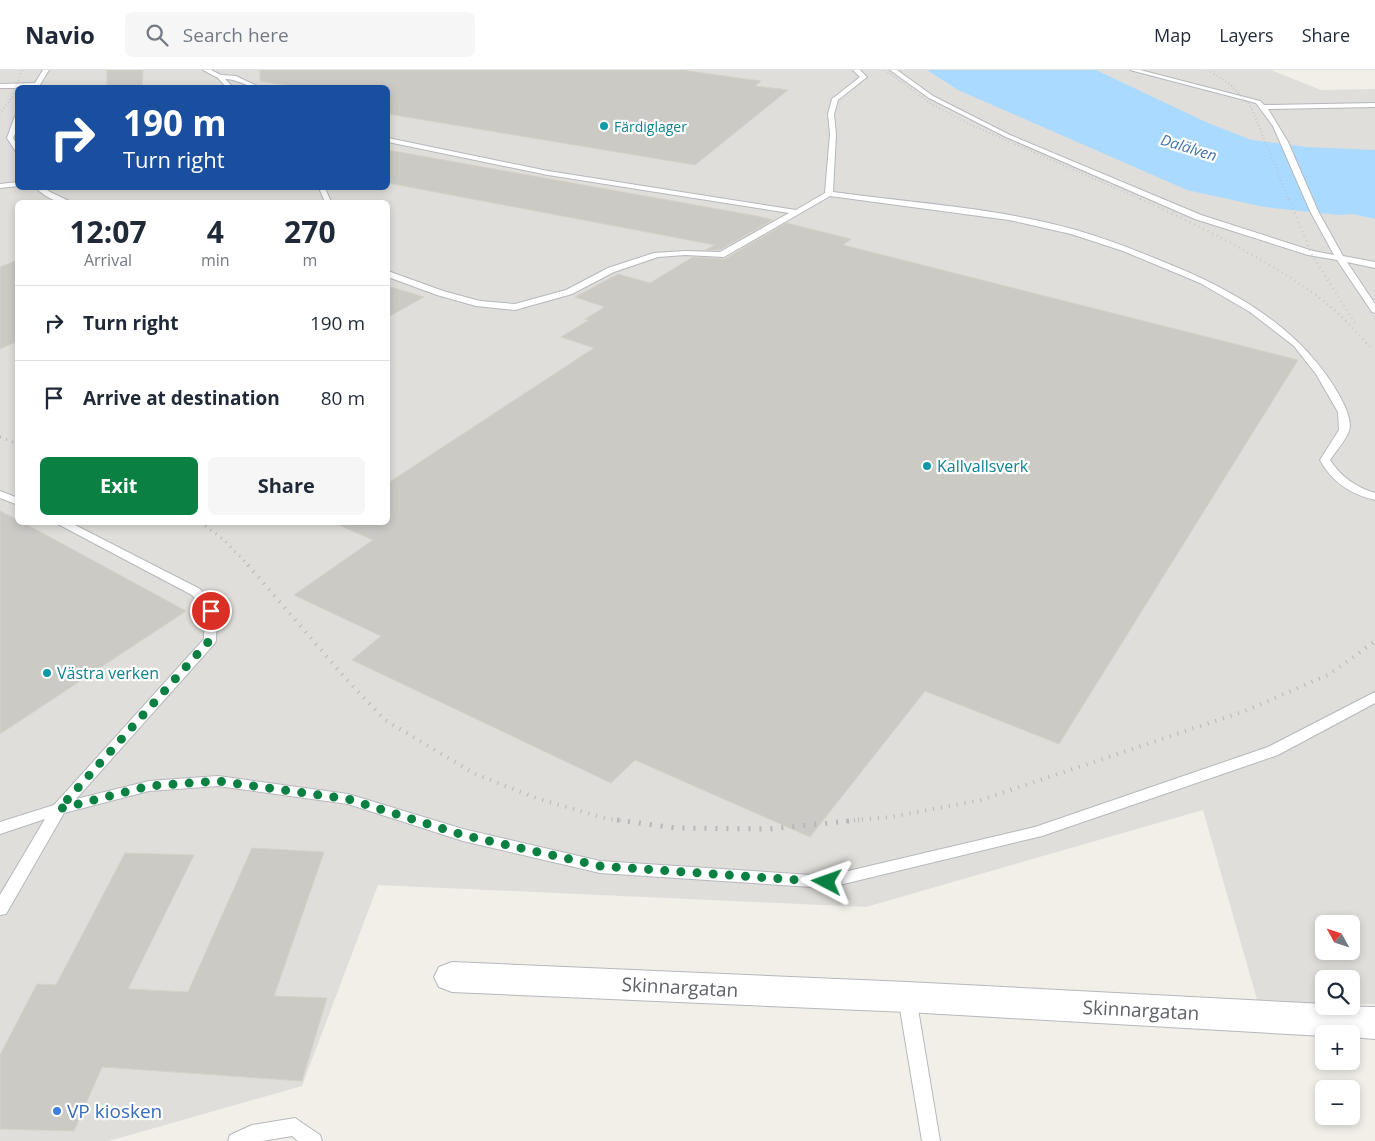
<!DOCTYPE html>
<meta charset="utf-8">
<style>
body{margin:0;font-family:"Open Sans",sans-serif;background:#f6f6f7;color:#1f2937;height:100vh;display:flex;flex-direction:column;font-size:19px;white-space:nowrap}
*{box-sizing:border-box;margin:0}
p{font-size:16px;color:#747a83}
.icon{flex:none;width:28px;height:28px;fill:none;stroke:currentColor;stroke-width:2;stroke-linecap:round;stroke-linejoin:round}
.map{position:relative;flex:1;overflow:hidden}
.sheet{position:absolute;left:15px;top:130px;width:375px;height:325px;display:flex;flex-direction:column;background:#fff;border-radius:8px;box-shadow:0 2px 8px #0003}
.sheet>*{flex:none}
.hud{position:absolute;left:15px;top:15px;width:375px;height:105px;border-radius:8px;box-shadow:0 2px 8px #0003;background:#1a4fa0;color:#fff;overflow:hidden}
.needle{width:32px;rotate:310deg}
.buttons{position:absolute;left:1315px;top:845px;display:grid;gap:10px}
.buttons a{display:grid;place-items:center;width:45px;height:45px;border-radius:8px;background:#fff;box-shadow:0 2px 8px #0003;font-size:25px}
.pin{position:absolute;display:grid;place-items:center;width:42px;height:42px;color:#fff;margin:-21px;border:2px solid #fff;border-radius:50%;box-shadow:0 1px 5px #0007}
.me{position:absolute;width:55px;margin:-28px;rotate:274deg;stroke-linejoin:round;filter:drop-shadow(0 0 4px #0008)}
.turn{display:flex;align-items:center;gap:18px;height:105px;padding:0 25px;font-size:22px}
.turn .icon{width:65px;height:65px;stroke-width:2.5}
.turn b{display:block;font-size:35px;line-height:42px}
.eta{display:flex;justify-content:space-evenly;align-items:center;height:85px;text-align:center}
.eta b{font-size:30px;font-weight:700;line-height:35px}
.primary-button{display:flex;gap:10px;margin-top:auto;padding:10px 25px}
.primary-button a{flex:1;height:58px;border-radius:8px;background:#0b8043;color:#fff;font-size:20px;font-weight:700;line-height:58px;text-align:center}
.primary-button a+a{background:#f6f6f7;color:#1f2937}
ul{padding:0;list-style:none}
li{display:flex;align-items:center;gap:15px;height:75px;padding:0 25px;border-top:1px solid #e0e1e3}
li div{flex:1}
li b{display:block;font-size:19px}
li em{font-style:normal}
header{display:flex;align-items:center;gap:30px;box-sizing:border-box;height:70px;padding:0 25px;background:#fff;border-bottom:1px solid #e0e1e3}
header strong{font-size:24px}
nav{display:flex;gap:28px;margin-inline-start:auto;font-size:18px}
.search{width:350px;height:45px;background:#f6f6f7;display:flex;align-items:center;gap:12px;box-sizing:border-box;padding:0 18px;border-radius:8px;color:#747a83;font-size:19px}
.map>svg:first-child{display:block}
.industrial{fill:#e0deda;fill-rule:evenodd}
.water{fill:#aadaff}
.building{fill:#cccac5;stroke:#d6d1c6}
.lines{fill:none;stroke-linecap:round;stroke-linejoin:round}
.service-casing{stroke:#b5b8bc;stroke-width:2}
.minor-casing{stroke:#b5b8bc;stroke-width:2}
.service{fill:#fff;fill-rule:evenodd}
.minor{fill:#fff;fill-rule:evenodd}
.rail-far4{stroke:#b6b7b8;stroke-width:2;stroke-dasharray:0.5 3;stroke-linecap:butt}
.rail-far3{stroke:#b6b7b8;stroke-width:2.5;stroke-dasharray:0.5 4.5;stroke-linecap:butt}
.rail-far2{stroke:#b6b7b8;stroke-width:3;stroke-dasharray:1 5.5;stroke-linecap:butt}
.rail-far1{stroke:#b6b7b8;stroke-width:4;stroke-dasharray:1 7;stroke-linecap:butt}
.rail{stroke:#b6b7b8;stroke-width:5;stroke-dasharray:2 9;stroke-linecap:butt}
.route{stroke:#0b8043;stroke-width:9;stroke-dasharray:0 16.2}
.culture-dot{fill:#0f9aa8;stroke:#fff;stroke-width:2}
.shop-dot{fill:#3f7fe0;stroke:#fff;stroke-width:2}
.labels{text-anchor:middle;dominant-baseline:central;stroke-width:4.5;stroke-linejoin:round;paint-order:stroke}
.far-culture-label{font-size:14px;fill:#0d838f;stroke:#fff;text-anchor:start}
.far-water-label{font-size:15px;font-style:italic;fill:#4174aa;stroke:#fff}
.culture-label{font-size:16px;fill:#0d838f;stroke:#fff;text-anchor:start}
.near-street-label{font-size:19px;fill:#5f6368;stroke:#fff}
.near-shop-label{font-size:19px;fill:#366cbe;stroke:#fff;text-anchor:start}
</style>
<header>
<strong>Navio</strong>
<div class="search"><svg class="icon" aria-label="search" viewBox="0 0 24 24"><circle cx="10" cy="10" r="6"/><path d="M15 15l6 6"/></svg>Search here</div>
<nav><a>Map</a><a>Layers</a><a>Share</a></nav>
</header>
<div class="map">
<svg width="1375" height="1071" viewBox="0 0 1375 1071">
<rect width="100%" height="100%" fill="#f1efe8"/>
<path class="industrial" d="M0,0H1271L1321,20L1375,19V934H1351V909H1324V934L1258,933L1203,740L866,837L378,815L302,1016L109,1071H0ZM18,18H388V118H18ZM18,132H388V452H18ZM1324,854H1351V881H1324Z"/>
<polygon class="water" points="927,0 1096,0 1208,53 1252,70 1307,77 1375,80 1375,149 1353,144 1339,145 1264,137 1187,120 958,20"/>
<g class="building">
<polygon points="107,0 143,0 142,18 107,18"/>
<polygon points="260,0 681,0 761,11 755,16 788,20 695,95 388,44 388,18 304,18 260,11"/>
<polygon points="388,80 757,146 773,150 720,180 706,180 715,175 388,113"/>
<polygon points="786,153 851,169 843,175 1298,290 1059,674 925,621 810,767 635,690 611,713 352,590 381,566 294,525 373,470 332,452 388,452 388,413 594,278 561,267 589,250 585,249 605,237 575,227 618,204 650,213 693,187 725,189"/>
<polygon points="18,190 18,271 0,279 0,197"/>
<polygon points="388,216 424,227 388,247"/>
<polygon points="0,441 18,450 18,452 22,452 186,541 0,664"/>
<polygon points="252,778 324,782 274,926 327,928 302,1011 102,997 74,1061 0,1059 0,985 37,914 56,915 125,783 194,785 128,919 188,922"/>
</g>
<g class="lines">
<defs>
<g id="service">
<polygon points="43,0 49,0 38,18 0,18 0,14 35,13"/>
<path d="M203,0H211L221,5L236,6L261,18C248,18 238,9 225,9L234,18H227L218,8Z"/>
<path d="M853,0H860L867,7L838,30L834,44L836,64L833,122C913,133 999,138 1076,160C1110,170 1143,183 1176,197C1229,219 1282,249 1318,294C1329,308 1355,344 1349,361C1345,371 1336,381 1330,390C1340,406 1357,418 1375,423V430C1350,424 1332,412 1320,390L1339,360L1338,342L1316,304L1294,276L1250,242L1200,213L1123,181L1071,164L1009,150L830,126L724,187L685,185L658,187L614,202L572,224L515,240L476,236L437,225L388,207V201L443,221L480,231L515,234L566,220L608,198L654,183L685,181L720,182L789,143L548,105L388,72V68L548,101L796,140L825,123L830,64L828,44L832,29L860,7Z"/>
<polygon points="890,0 897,0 933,26 1010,65 1201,145 1313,181 1334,185 1310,141 1273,56 1256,33 1130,0 1140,0 1260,31 1264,35 1375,33 1375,37 1268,39 1288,72 1318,141 1343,186 1375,192 1375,198 1347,192 1375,234 1375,243 1372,242 1337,190 1308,185 1195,149 1006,67 929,28"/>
<polygon points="18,44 18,57 13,68 18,76 18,85 7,68 15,46"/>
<polygon points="18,112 18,116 0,118 0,114"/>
<path d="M36,118H44L50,122L71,132C58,134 45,127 36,118Z"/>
<polygon points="319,118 325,118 331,132 325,132"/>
<polygon points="0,421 18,428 18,435 0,428"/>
<polygon points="54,452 69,452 200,519 217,541 216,570 215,573 76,729 149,711 218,706 348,724 463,759 600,791 827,806 1035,757 1268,677 1375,622 1375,633 1278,685 1042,766 827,818 600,803 463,771 348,734 218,716 149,721 64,743 6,844 0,845 0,825 45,749 0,764 0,752 54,735 204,569 205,541 192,525"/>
<polygon points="907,920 913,922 916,927 940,1071 922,1071 898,927 901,922"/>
<polygon points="295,1048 320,1065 322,1071 298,1071 292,1066 262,1071 228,1071 230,1065 252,1055"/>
</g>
<polygon id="minor" points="452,892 907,912 1324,934 1324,936 1375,937 1375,969 1351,967 1351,964 1324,964 1324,966 907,942 452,922 439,917 434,907 439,897"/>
</defs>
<use href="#service" class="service-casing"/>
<use href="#minor" class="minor-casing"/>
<use href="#service" class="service"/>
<use href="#minor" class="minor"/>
<g class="rail-far4">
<polyline points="885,0 930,33 967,53 1143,130"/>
<polyline points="1208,0 1231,15 1251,37 1289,130"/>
<polyline points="0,44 13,26 22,0"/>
</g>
<g class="rail-far3">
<path d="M1140,129C1199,155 1281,196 1331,237C1345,249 1358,264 1371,278"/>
<polyline points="1289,129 1311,183 1356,255"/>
</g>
<g class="rail-far2">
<polyline points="0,367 18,374"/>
<polyline points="200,452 224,470 249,496"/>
</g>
<g class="rail-far1">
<polyline points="248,495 347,610 385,650 475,704 539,729 608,749 626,751"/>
<polyline points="846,751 891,747 981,730 1245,641 1330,604 1375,571"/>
</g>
<polyline class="rail" points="617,750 675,758 769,759 859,750"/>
</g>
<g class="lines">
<polyline class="route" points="211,541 210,570 59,739 149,716 218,711 348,729 463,765 600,796 827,812"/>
</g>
<g class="culture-dot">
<circle cx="604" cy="56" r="5"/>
<circle cx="927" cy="396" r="5"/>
<circle cx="47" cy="603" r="5"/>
</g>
<circle class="shop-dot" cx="57" cy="1041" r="5"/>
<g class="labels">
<g class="far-culture-label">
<text x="614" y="56">Färdiglager</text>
</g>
<g class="far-water-label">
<text transform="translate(1189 77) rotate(17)">Dalälven</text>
</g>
<g class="culture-label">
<text x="937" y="396">Kallvallsverk</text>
<text x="57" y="603">Västra verken</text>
</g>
<g class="near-street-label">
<text transform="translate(680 917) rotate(3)">Skinnargatan</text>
<text transform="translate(1141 940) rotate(3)">Skinnargatan</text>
</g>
<g class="near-shop-label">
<text x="67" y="1041">VP kiosken</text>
</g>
</g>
</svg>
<div class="buttons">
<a><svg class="needle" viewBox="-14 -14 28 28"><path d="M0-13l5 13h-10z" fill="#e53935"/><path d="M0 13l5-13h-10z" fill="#747a83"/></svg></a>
<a><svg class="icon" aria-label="search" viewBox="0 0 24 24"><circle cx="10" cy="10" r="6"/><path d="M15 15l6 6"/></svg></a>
<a>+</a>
<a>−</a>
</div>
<div class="pin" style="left:211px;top:541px;background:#d93025"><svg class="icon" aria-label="arrive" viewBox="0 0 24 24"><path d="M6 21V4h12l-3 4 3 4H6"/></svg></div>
<svg class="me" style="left:827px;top:812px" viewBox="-20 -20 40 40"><path d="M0-17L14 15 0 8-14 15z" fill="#0b8043" stroke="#fff" stroke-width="4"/></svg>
<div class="hud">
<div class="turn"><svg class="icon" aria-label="right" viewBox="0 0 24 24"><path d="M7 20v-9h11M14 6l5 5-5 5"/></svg><div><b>190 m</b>Turn right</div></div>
</div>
<section class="sheet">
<div class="eta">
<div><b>12:07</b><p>Arrival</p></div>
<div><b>4</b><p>min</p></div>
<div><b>270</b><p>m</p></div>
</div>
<ul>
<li><svg class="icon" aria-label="right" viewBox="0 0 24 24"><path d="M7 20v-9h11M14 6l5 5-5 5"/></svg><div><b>Turn right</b></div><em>190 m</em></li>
<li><svg class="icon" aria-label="arrive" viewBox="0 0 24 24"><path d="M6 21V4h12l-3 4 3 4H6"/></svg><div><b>Arrive at destination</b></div><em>80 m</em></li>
</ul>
<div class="primary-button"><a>Exit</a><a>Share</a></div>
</section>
</div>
